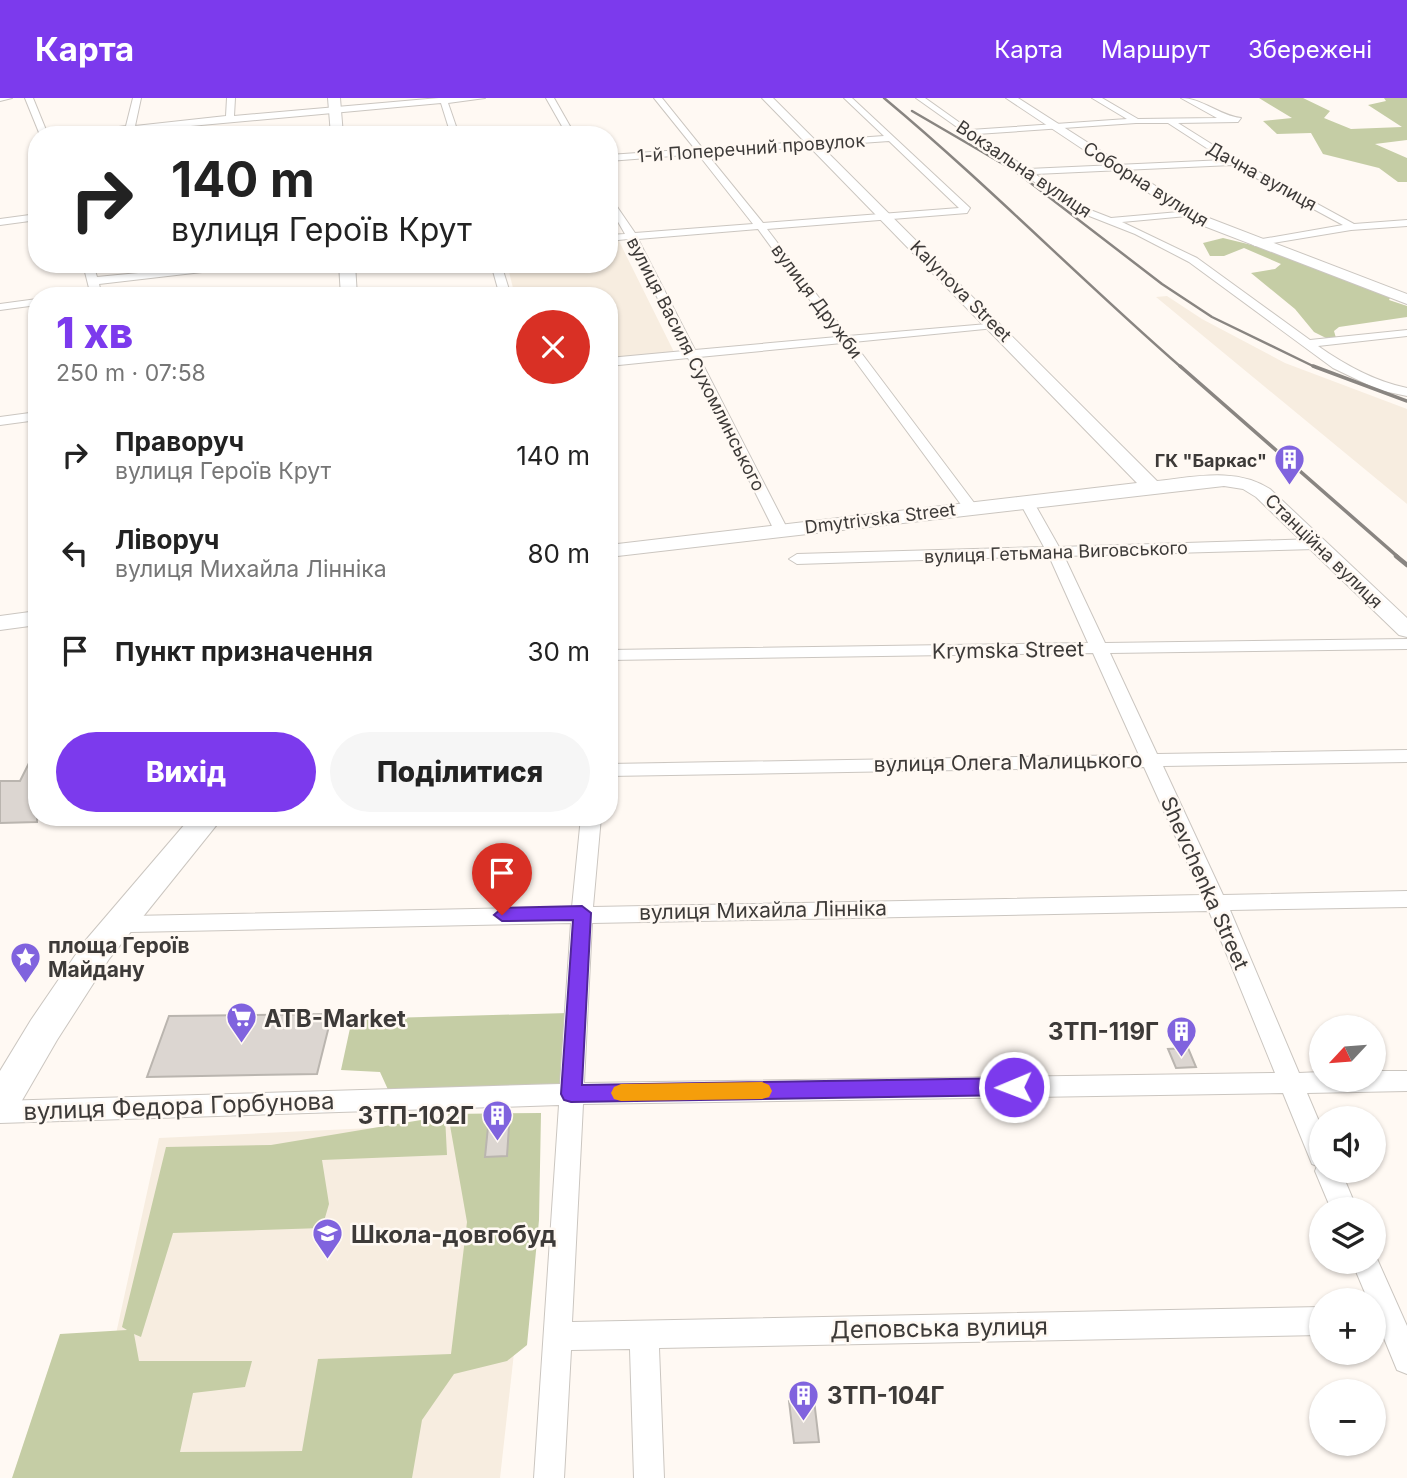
<!DOCTYPE html>
<html lang="uk">
<meta charset="utf-8">
<style>
body{margin:0;font-family:Inter,sans-serif;background:#f6f6f6;color:#222;height:100vh;display:flex;flex-direction:column;font-size:26px;white-space:nowrap}
*{box-sizing:border-box;margin:0}
p{font-size:23px;color:#767676}
.icon{flex:none;width:38px;height:38px;fill:none;stroke:currentColor;stroke-width:2;stroke-linecap:round;stroke-linejoin:round}
.map{position:relative;flex:1;overflow:hidden}
.drawer{position:absolute;left:28px;top:189px;width:590px;height:539px;display:flex;flex-direction:column;background:#fff;border-radius:28px;box-shadow:0 2px 5px #0004}
.drawer>*{flex:none}
.guide{position:absolute;left:28px;top:28px;width:590px;height:147px;border-radius:28px;box-shadow:0 2px 5px #0004;background:#fff;color:#222;overflow:hidden}
.needle{width:46px;rotate:244deg}
.tools{position:absolute;left:1309px;top:917px;display:grid;gap:14px}
.tools a{display:grid;place-items:center;width:77px;height:77px;border-radius:50%;background:#fff;box-shadow:0 2px 5px #0004;font-size:35px}
.pin{position:absolute;display:grid;place-items:center;width:60px;height:60px;color:#fff;margin:-72px -30px;border-radius:50% 50% 50% 0;rotate:-45deg;box-shadow:0 0 7px #0007}
.pin .icon{rotate:45deg}
.me{position:absolute;width:77px;margin:-38px;rotate:269deg;stroke-linejoin:round;filter:drop-shadow(0 0 5px #0008)}
.turn{display:flex;align-items:center;gap:24px;height:147px;padding:0 28px;font-size:32px}
.turn .icon{width:91px;height:91px;stroke-width:2.5}
.turn b{display:block;font-size:49px;line-height:60px}
.round{display:grid;place-items:center;flex:none;width:74px;height:74px;border-radius:37px;background:#f6f6f6}
.headline{display:flex;align-items:center;justify-content:space-between;height:119px;padding:0 28px}
h1{font-size:42px;font-weight:800;line-height:52px;color:#7c3aed}
.button{display:flex;gap:14px;margin-top:auto;padding:14px 28px}
.button a{flex:1;height:80px;border-radius:42px;background:#7c3aed;color:#fff;font-size:28px;font-weight:800;line-height:80px;text-align:center}
.button a+a{background:#f6f6f6;color:#222}
ul{padding:0;list-style:none}
li{display:flex;align-items:center;gap:21px;height:98px;padding:0 28px}
li div{flex:1}
li b{display:block;font-size:26px}
li em{font-style:normal}
header{display:flex;align-items:center;gap:42px;box-sizing:border-box;height:98px;padding:0 35px;background:#7c3aed;color:#fff}
header strong{font-size:33px}
nav{display:flex;gap:38px;margin-inline-start:auto;font-size:24px}
.map>svg:first-child{display:block}
.built{fill:#f7ede0}
.green{fill:#c5cda5}
.building{fill:#dcd6d1;stroke:#bab5af;stroke-width:2}
.lines{fill:none;stroke-linecap:round;stroke-linejoin:round}
.street-casing{stroke:#cbc6c0;stroke-width:2}
.secondary-casing{stroke:#cbc6c0;stroke-width:2}
.primary-casing{stroke:#cbc6c0;stroke-width:2}
.street{fill:#fff;fill-rule:evenodd}
.secondary{fill:#fff;fill-rule:evenodd}
.primary{fill:#fff;fill-rule:evenodd}
.rail-far2{stroke:#898581;stroke-width:2.5}
.rail-far1{stroke:#898581;stroke-width:3.5}
.rail{stroke:#898581;stroke-width:4.5}
.route{fill:#7c3aed;stroke:#51269a;stroke-width:2}
.slow{fill:#f59e0b}
.labels{text-anchor:middle;dominant-baseline:central;stroke-width:5;stroke-linejoin:round;paint-order:stroke}
.far-street-label{font-size:18px;fill:#3d3a38;stroke:#fff9f3}
.far-poi-label{font-size:18px;font-weight:bold;fill:#3d3a38;stroke:#fff9f3;text-anchor:end}
.street-label{font-size:21px;fill:#3d3a38;stroke:#fff9f3}
.poi-label{font-size:21px;font-weight:bold;fill:#3d3a38;stroke:#fff9f3;text-anchor:start}
.near-poi-label{font-size:24px;font-weight:bold;fill:#3d3a38;stroke:#fff9f3;text-anchor:start}
.near-street-label{font-size:24px;fill:#3d3a38;stroke:#fff9f3}
</style>
<header>
<strong>Карта</strong>
<nav><a>Карта</a><a>Маршрут</a><a>Збережені</a></nav>
</header>
<div class="map">
<svg width="1407" height="1380" viewBox="0 0 1407 1380">
<rect width="100%" height="100%" fill="#fff9f3"/>
<g class="built">
<polygon points="619,143 674,254 609,260 609,198 515,198 507,166 609,166 609,144"/>
<polygon points="1167,198 1202,221 1285,265 1407,311 1407,406 1156,199"/>
<polygon points="540,1022 500,1380 97,1380 105,1286 159,1040"/>
</g>
<g class="green">
<polygon points="1259,0 1303,0 1330,13 1324,20 1351,31 1402,29 1368,7 1386,3 1384,0 1407,0 1407,42 1375,46 1407,60 1407,84 1398,84 1379,70 1323,56 1311,35 1277,36 1263,23 1292,20"/>
<polygon points="1223,140 1256,148 1391,198 1389,202 1407,208 1407,219 1339,229 1334,233 1336,240 1326,240 1314,234 1295,211 1251,175 1275,171 1281,166 1244,150 1224,158 1210,158 1203,145"/>
<polygon points="568,915 562,991 390,996 380,974 341,972 352,921"/>
<polygon points="541,1015 539,1122 527,1247 507,1263 454,1276 422,1322 412,1380 12,1380 60,1236 127,1232 122,1229 166,1049 271,1047 445,1018 447,1057 322,1062 329,1106 322,1130 173,1135 141,1239 134,1236 139,1263 252,1263 245,1289 193,1295 180,1354 302,1353 318,1261 451,1256 467,1124 448,1016"/>
</g>
<g class="building">
<polygon points="37,649 37,724 0,725 0,683 20,683"/>
<polygon points="332,916 317,976 147,979 169,918"/>
<polygon points="1188,950 1196,969 1176,970 1168,951"/>
<polygon points="509,1028 507,1058 485,1059 488,1029"/>
<polygon points="814,1302 819,1344 794,1345 789,1303"/>
</g>
<g class="lines">
<defs>
<g id="street">
<polygon points="0,0 12,0 0,3"/>
<polygon points="25,0 33,0 48,37 40,37"/>
<polygon points="133,0 141,0 135,28 226,18 227,0 235,0 234,18 439,0 485,0 448,5 459,37 451,37 441,5 92,37 61,37 126,28"/>
<polygon points="546,0 554,0 575,37 567,37"/>
<path d="M654,0H662L703,51L884,38L844,0H852L970,110L967,115L767,131L848,238L999,225V229L995,230L853,244L975,406V412H965L842,245L699,259L788,432L781,436L774,432L688,260L609,268V260L684,253L628,141L609,143V137L625,136L609,108V97L635,135L753,126L698,56L609,63V57L695,51ZM889,43L959,110L763,125L707,56ZM758,131L837,239L695,252L638,141Z"/>
<path d="M916,0H925L970,32L1127,21L1092,0H1102L1138,21L1217,20L1181,0C1202,0 1220,18 1241,20L1238,24L1178,25L1237,62L1354,126L1407,122V128L1351,132L1255,148L1250,145L1251,143L1343,127L1232,67L1035,76L1080,108L1111,120L1190,113L1187,118L1122,124L1197,160L1310,242L1407,232V238L1318,248C1345,267 1374,283 1407,290V298L1379,292L1333,270L1189,164L1135,136L1074,112ZM1136,25H1168L1225,62L1028,71L977,36Z"/>
<polygon points="37,116 37,122 0,127 0,121"/>
<polygon points="83,166 93,166 97,179 232,166 272,166 99,186 102,198 91,198"/>
<polygon points="491,166 501,166 511,198 500,198"/>
<polygon points="37,201 37,207 0,212 0,206"/>
<polygon points="37,314 37,322 0,327 0,319"/>
<path d="M1026,399L1033,403L1059,449L1315,441L1323,446L1315,451L1064,458L1105,545L1407,541V551L1110,555L1157,656L1407,652V664L1163,668L1223,797L1407,793V809L1230,812L1299,975L1321,974V982H1374V973H1407V993L1307,995L1321,1028V1073H1341L1357,1111H1331L1315,1073L1317,1068L1312,1066L1283,995L583,1006L572,1224L1321,1209V1237L659,1250L664,1380H634L630,1251L571,1252L564,1380H534L559,1007L0,1025V1003L560,986L571,825L131,834L111,829L108,823L111,817L119,815L131,818L572,809L581,719H601L593,809L1202,797L1144,669L609,678V666L1139,657L1093,555L609,562V552L1088,545L1049,458L797,466L789,461L797,456L1044,449L1019,403ZM1209,813L1275,975L584,985L592,825Z"/>
<polygon points="1374,1154 1407,1228 1407,1276 1397,1272 1374,1216 1374,1202 1368,1202 1352,1164 1374,1164"/>
</g>
<g id="secondary">
<path d="M762,0H773L1157,383C1195,379 1236,369 1270,391L1407,520V539L1399,537L1256,399L1243,391L1224,388L609,459V447L1137,385Z"/>
<polygon points="1006,0 1018,0 1201,117 1407,196 1407,206 1191,123"/>
<polygon points="37,513 37,527 0,532 0,518"/>
</g>
<g id="primary">
<polygon points="328,0 340,0 343,37 331,37"/>
<polygon points="339,166 355,166 357,198 341,198"/>
<polygon points="191,719 223,719 109,861 57,942 13,1018 0,1023 0,973 31,922 85,843"/>
</g>
</defs>
<use href="#street" class="street-casing"/>
<use href="#secondary" class="secondary-casing"/>
<use href="#primary" class="primary-casing"/>
<use href="#street" class="street"/>
<use href="#secondary" class="secondary"/>
<use href="#primary" class="primary"/>
<g class="rail-far2">
<path d="M884,0C987,86 1081,182 1182,270"/>
<polyline points="912,13 1015,73 1162,186 1212,219 1317,270"/>
</g>
<g class="rail-far1">
<polyline points="1180,268 1398,459"/>
<polyline points="1313,268 1407,303"/>
</g>
<polyline class="rail" points="1396,458 1407,467"/>
</g>
<polygon class="route" points="582,808 591,815 582,987 1014,980 1021,983 1024,989 1021,995 1014,997 571,1004 564,1002 561,996 573,822 502,823 494,817 502,810"/>
<polygon class="slow" points="762,984 769,987 772,993 769,999 762,1001 621,1003 614,1001 611,995 614,989 621,986"/>
<defs>
<symbol id="building-pin" viewBox="-11 -11 22 30"><path d="M0 17L-7.5 6A9.5 9.5 0 1 1 7.5 6Z" fill="#8063de" stroke="#fff9f3"/><path d="M-4-6H4V6H1V3H-1V6H-4ZM-2.5-4.3h1.7v1.8h-1.7ZM.8-4.3h1.7v1.8H.8ZM-2.5-1h1.7V.8h-1.7ZM.8-1h1.7V.8H.8Z" fill="#fff"/></symbol>
<symbol id="sight-pin" viewBox="-11 -11 22 30"><path d="M0 17L-7.5 6A9.5 9.5 0 1 1 7.5 6Z" fill="#8063de" stroke="#fff9f3"/><path d="M0-6L1.8-2.2L6-1.7L2.9 1.2L3.7 5.4L0 3.3L-3.7 5.4L-2.9 1.2L-6-1.7L-1.8-2.2Z" fill="#fff"/></symbol>
<symbol id="supermarket-pin" viewBox="-11 -11 22 30"><path d="M0 17L-7.5 6A9.5 9.5 0 1 1 7.5 6Z" fill="#8063de" stroke="#fff9f3"/><path d="M-6-5.5h2.5l.6 2H6L4.5 2H-2.5L-4.4-4H-6ZM-1.5 3.2a1.3 1.3 0 1 0 .1 0ZM3 3.2a1.3 1.3 0 1 0 .1 0Z" fill="#fff"/></symbol>
<symbol id="school-pin" viewBox="-11 -11 22 30"><path d="M0 17L-7.5 6A9.5 9.5 0 1 1 7.5 6Z" fill="#8063de" stroke="#fff9f3"/><path d="M0-5L7-2L0 1L-7-2ZM-4 1L0 2.5L4 1V4Q0 6-4 4Z" fill="#fff"/></symbol>
</defs>
<g fill-rule="evenodd">
<use href="#building-pin" x="1272" y="344" width="35" height="47"/>
<use href="#sight-pin" x="8" y="842" width="35" height="47"/>
<use href="#supermarket-pin" x="224" y="902" width="35" height="47"/>
<use href="#building-pin" x="1164" y="916" width="35" height="47"/>
<use href="#building-pin" x="480" y="1000" width="35" height="47"/>
<use href="#school-pin" x="310" y="1118" width="35" height="47"/>
<use href="#building-pin" x="786" y="1280" width="35" height="47"/>
</g>
<g class="labels">
<g class="far-street-label">
<text transform="translate(751 50) rotate(-4)">1-й Поперечний провулок</text>
<text transform="translate(1024 71) rotate(34)">Вокзальна вулиця</text>
<text transform="translate(1262 78) rotate(29)">Дачна вулиця</text>
<text transform="translate(1146 86) rotate(32)">Соборна вулиця</text>
<text transform="translate(961 193) rotate(45)">Kalynova Street</text>
<text transform="translate(817 203) rotate(53)">вулиця Дружби</text>
<text transform="translate(696 266) rotate(63)">вулиця Василя Сухомлинського</text>
<text transform="translate(880 420) rotate(-7)">Dmytrivska Street</text>
<text transform="translate(1324 453) rotate(44)">Станційна вулиця</text>
<text transform="translate(1056 454) rotate(-2)">вулиця Гетьмана Виговського</text>
</g>
<g class="far-poi-label">
<text x="1267" y="362">ГК "Баркас"</text>
</g>
<g class="street-label">
<text transform="translate(1008 552) rotate(-1)">Krymska Street</text>
<text transform="translate(1008 664) rotate(-1)">вулиця Олега Малицького</text>
<text transform="translate(1205 785) rotate(66)">Shevchenka Street</text>
<text transform="translate(763 812) rotate(-1)">вулиця Михайла Лінніка</text>
</g>
<g class="poi-label">
<text x="48" y="847">площа Героїв<tspan x="48" dy="24">Майдану</tspan></text>
</g>
<g class="near-poi-label">
<text x="264" y="920">ATB-Market</text>
<text x="1159" y="933" text-anchor="end">ЗТП-119Г</text>
<text x="474" y="1017" text-anchor="end">ЗТП-102Г</text>
<text x="351" y="1136">Школа-довгобуд</text>
<text x="827" y="1297">ЗТП-104Г</text>
</g>
<g class="near-street-label">
<text transform="translate(179 1008) rotate(-2)">вулиця Федора Горбунова</text>
<text transform="translate(939 1230) rotate(-1)">Деповська вулиця</text>
</g>
</g>
</svg>
<div class="tools">
<a><svg class="needle" viewBox="-14 -14 28 28"><path d="M0-13l5 13h-10z" fill="#e53935"/><path d="M0 13l5-13h-10z" fill="#767676"/></svg></a>
<a><svg class="icon" aria-label="sound" viewBox="0 0 24 24"><path d="M4 9h4l5-4v14l-5-4H4zM17 9q2 3 0 6"/></svg></a>
<a><svg class="icon" aria-label="layers" viewBox="0 0 24 24"><path d="M12 4l9 5-9 5-9-5zM3 14l9 5 9-5"/></svg></a>
<a>+</a>
<a>−</a>
</div>
<div class="pin" style="left:502px;top:817px;background:#d93025"><svg class="icon" aria-label="arrive" viewBox="0 0 24 24"><path d="M6 21V4h12l-3 4 3 4H6"/></svg></div>
<svg class="me" style="left:1014px;top:989px" viewBox="-20 -20 40 40"><circle r="17" fill="#7c3aed" stroke="#fff" stroke-width="3"/><path d="M0-11L8 9 0 5-8 9z" fill="#fff"/></svg>
<div class="guide">
<div class="turn"><svg class="icon" aria-label="right" viewBox="0 0 24 24"><path d="M7 20v-9h11M14 6l5 5-5 5"/></svg><div><b>140 m</b>вулиця Героїв Крут</div></div>
</div>
<section class="drawer">
<div class="headline"><div><h1>1 хв</h1><p>250 m · 07:58</p></div><a class="round" style="background:#d93025;color:#fff"><svg class="icon" aria-label="close" viewBox="0 0 24 24"><path d="M6 6l12 12M18 6L6 18"/></svg></a></div>
<ul>
<li><svg class="icon" aria-label="right" viewBox="0 0 24 24"><path d="M7 20v-9h11M14 6l5 5-5 5"/></svg><div><b>Праворуч</b><p>вулиця Героїв Крут</p></div><em>140 m</em></li>
<li><svg class="icon" aria-label="left" viewBox="0 0 24 24"><path d="M17 20v-9H6M10 6l-5 5 5 5"/></svg><div><b>Ліворуч</b><p>вулиця Михайла Лінніка</p></div><em>80 m</em></li>
<li><svg class="icon" aria-label="arrive" viewBox="0 0 24 24"><path d="M6 21V4h12l-3 4 3 4H6"/></svg><div><b>Пункт призначення</b></div><em>30 m</em></li>
</ul>
<div class="button"><a>Вихід</a><a>Поділитися</a></div>
</section>
</div>
